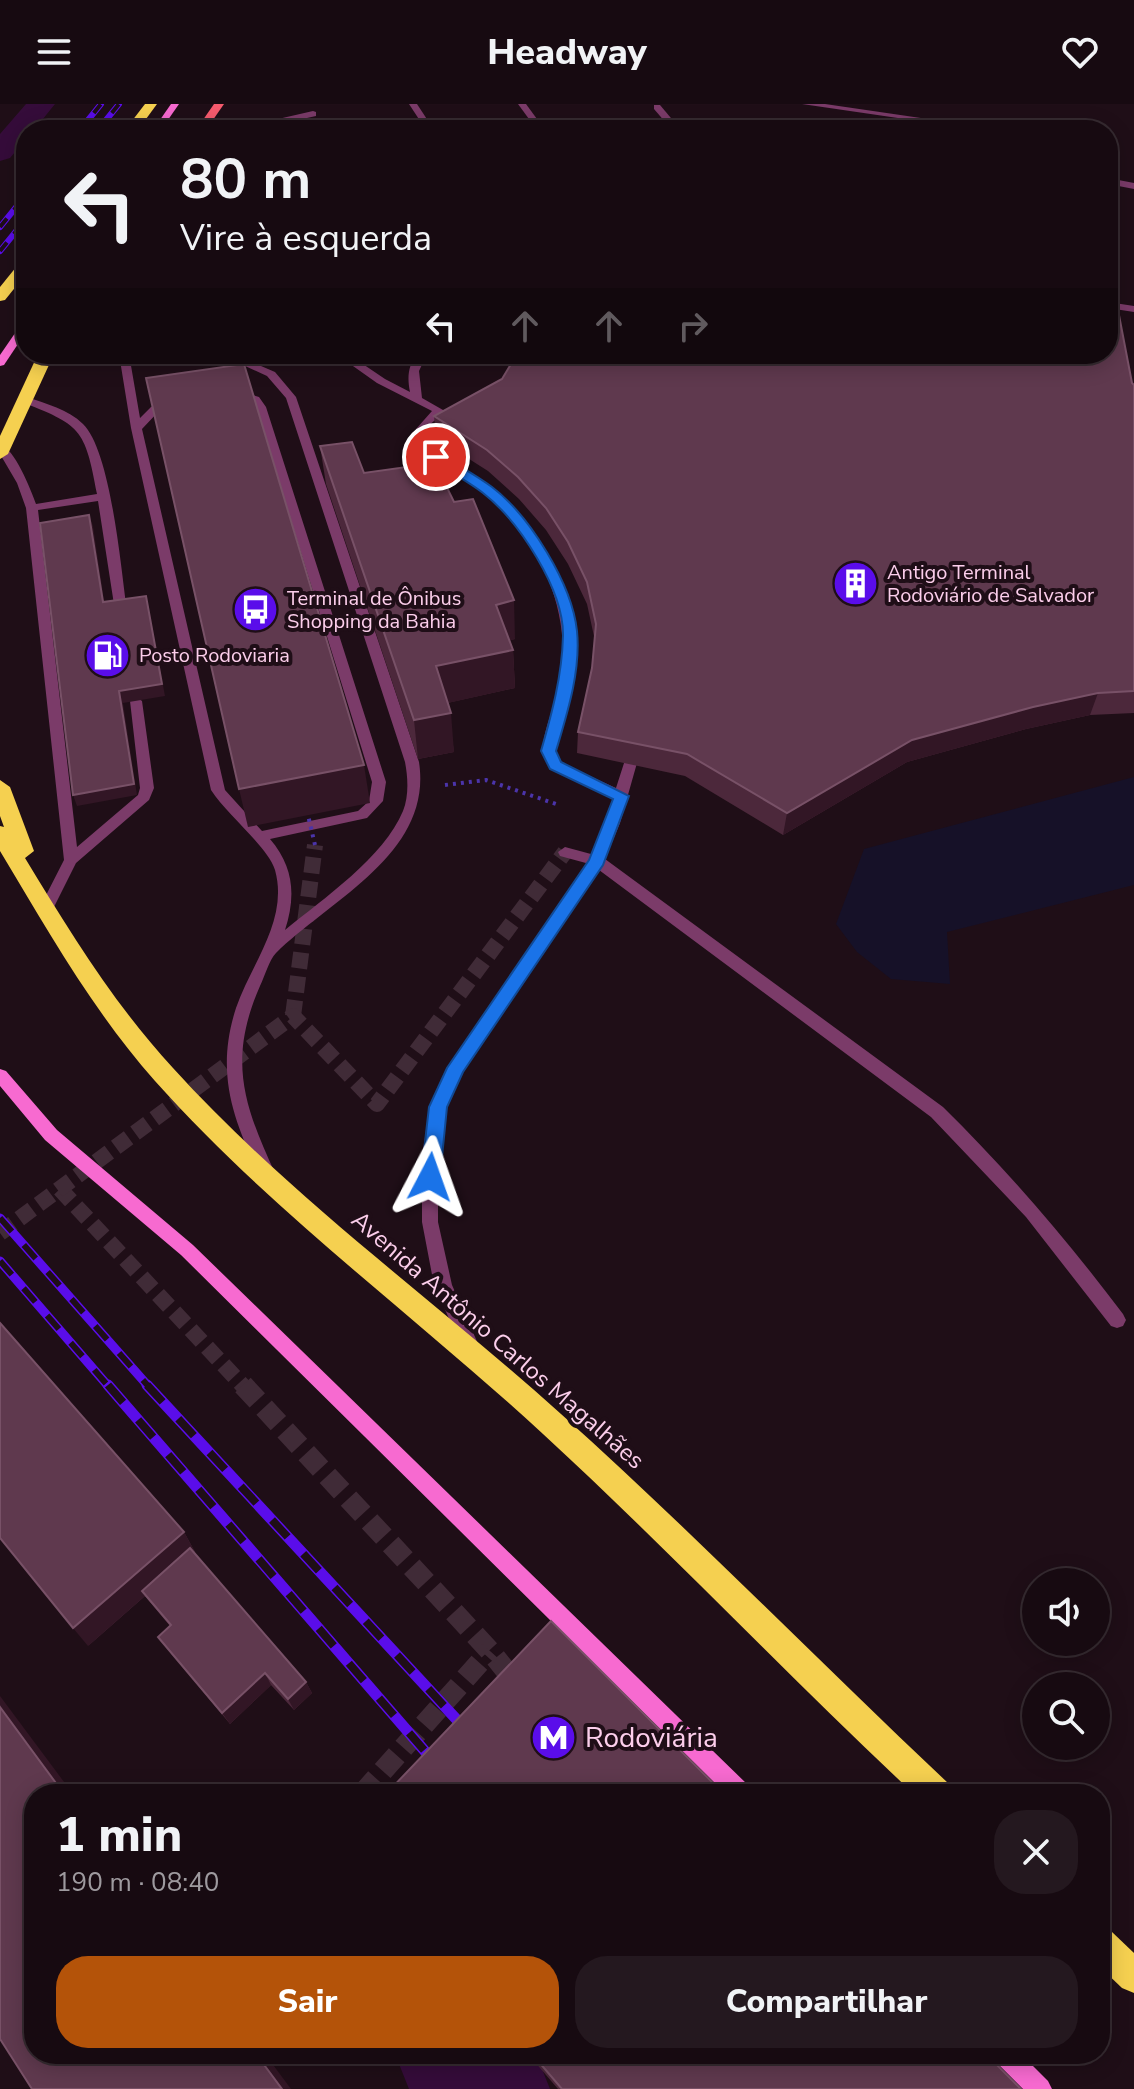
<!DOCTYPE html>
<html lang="pt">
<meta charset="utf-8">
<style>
body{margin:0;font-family:"Nunito Sans",sans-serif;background:#24181f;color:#f1f3f6;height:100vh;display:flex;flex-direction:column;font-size:30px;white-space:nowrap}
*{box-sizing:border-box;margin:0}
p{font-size:26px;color:#9e9a9f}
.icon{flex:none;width:44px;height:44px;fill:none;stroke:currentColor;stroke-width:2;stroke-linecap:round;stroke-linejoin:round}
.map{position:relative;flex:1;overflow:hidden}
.side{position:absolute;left:24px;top:1680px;width:1086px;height:280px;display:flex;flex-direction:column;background:#170a11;border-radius:32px;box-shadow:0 4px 20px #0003,0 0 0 2px #362b31}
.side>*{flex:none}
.banner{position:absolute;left:16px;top:16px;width:1102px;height:244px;border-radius:32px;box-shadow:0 4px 20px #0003,0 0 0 2px #362b31;background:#170a11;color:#f1f3f6;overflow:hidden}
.tools{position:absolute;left:1022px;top:1464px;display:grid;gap:16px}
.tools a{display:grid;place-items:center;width:88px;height:88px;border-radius:50%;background:#170a11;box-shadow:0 4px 20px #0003,0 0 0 2px #362b31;font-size:40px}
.pin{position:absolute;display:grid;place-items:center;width:68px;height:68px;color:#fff;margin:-34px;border:4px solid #fff;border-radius:50%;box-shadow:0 2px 8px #0007}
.me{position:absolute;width:88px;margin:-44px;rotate:4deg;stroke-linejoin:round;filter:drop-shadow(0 0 6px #0008)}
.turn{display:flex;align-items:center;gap:28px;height:168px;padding:0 32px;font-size:36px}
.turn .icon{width:104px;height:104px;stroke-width:2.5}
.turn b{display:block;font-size:56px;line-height:68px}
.lanes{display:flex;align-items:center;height:76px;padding:0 32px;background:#0003;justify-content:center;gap:40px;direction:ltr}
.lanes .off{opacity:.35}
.round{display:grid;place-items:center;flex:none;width:84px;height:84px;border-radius:32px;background:#24181f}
.headline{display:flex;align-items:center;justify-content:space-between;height:136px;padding:0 32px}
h1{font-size:48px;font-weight:800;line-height:60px}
.primary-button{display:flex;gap:16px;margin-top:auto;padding:16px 32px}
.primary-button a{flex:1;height:92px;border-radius:32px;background:#b45309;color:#fff;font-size:32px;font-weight:800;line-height:92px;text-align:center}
.primary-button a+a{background:#24181f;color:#f1f3f6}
header{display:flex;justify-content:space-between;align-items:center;height:104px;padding:0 32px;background:#170a11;font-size:36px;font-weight:800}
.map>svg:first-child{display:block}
.green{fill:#161128}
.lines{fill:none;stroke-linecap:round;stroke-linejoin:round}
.canal{fill:#350c3a;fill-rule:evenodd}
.river{fill:#350c3a;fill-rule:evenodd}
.street-tunnel-far1{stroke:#402b37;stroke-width:16;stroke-dasharray:16 8;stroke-linecap:butt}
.street-tunnel{stroke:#402b37;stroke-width:21;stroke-dasharray:21 10;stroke-linecap:butt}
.path{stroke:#4b34aa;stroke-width:4;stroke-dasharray:3 5;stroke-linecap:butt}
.lane{fill:#7b3b69;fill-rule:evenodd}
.street{fill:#7b3b69;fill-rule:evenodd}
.secondary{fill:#f76ad0;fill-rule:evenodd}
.primary{fill:#f65b6e;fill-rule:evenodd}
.highway{fill:#f5d050;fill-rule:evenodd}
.rail-far2-casing{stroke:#5a0dea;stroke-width:6}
.rail-far1-casing{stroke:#5a0dea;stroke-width:9}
.rail-casing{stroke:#5a0dea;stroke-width:11}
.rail-far2{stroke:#1f0e17;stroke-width:4;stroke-dasharray:11;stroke-linecap:butt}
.rail-far1{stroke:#1f0e17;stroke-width:6;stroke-dasharray:18;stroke-linecap:butt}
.rail{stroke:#1f0e17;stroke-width:8;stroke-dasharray:23;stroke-linecap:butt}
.path-bridge{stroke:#4b34aa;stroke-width:4;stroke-dasharray:3 5;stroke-linecap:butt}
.wall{fill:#4c283b}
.shaded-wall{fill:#321625}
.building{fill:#5f394e;stroke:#785167;stroke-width:2}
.route{fill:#1a73e8;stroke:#114b97;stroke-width:2}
.labels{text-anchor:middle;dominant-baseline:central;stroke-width:8;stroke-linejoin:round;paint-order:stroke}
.far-poi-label{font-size:20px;fill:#fcceeb;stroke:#1f0e17;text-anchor:start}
.street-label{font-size:24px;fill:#fcceeb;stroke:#1f0e17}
.near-poi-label{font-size:28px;fill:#fcceeb;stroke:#1f0e17;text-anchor:start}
</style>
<header><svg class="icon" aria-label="menu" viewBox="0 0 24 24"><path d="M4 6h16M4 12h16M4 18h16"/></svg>Headway<svg class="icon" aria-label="heart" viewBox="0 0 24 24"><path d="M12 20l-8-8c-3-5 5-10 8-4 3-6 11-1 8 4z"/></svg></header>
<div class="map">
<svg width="1134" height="1985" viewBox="0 0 1134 1985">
<rect width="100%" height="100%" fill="#1f0e17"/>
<polygon class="green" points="1134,673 1134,781 947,828 950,880 891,875 857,848 836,820 864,745"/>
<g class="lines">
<polygon class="canal" points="26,0 55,0 34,26 26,26 26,35 10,54 0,57 0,30"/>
<polygon class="river" points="395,1950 536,1950 550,1985 409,1985"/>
<g class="street-tunnel-far1">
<polyline points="293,912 315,741"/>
<polyline points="60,1085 244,1283"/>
<polyline points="0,1129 293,912 377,1000 565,748"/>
</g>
<g class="street-tunnel">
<polyline points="243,1281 490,1547 516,1579"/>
<polyline points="362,1690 490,1547"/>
</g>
<polyline class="path" points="445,681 486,676 559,701"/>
<g class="lane">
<polygon points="409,0 417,0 434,26 426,26"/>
<polygon points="518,0 526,0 545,26 537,26"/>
<polygon points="802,0 825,0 1003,26 980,26"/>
<polygon points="654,1 660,1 681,26 672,26 654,5"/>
<polygon points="313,7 316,8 316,12 271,22 268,26 260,26 265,18"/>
<polygon points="1108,74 1134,79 1134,85 1108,80"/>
<polygon points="1108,198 1134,202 1134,208 1108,204"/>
<path d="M119,250H129L140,314L151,303L168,293L177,295L159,307L142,325L225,686L262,727L358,707L369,697L372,678L256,303L251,297L230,290V286L234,285L259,293L266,303L386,678L383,697L367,714L270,735C294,763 296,792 285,826C323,795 384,753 403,707C409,692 408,674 405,658L286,294L267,272L219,250H233L275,268L296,293L419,658C433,749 331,795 276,849C269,856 265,872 260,882C228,955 243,1000 275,1069L273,1074L267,1076L261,1074C233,1016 215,969 236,904C251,860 289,816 275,766C268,743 227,711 211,686L131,324Z"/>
<path d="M336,250H348L385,275L410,288C407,273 408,262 417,250H427L419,267L422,294L450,310L445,313L440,312L428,322L427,340C448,357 473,368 494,385C545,428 585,501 574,570C572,587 554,635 556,648C556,652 559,655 561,659L616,684L625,656H635L637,659L620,719L605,755L943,1003C1009,1068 1068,1137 1123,1210L1126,1216L1123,1222L1117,1224L1111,1222L1026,1113L931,1013L599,766L462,967L446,1003L438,1051V1118L452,1181L479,1242L476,1248L470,1250L464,1248L434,1181L422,1118V1051L430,1003L450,960L591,755L613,694L550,665C548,660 544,654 543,648C541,634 555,600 559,583C575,511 540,434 484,388C463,371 439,360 418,343L416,325L432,307L377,279Z"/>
<path d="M19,293H27C46,300 68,305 83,320C111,347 121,465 127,507L121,511L115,507L98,397L38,406L77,743L138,691L140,684L130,597L136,593L142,597L154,684L149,696L76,759L51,809L46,810L39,805L64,756L26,404L17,379L0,350V341C14,343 31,386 36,400L97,390C85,324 81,321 19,297Z"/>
</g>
<polygon class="street" points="565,743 602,753 604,757 597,762 560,752 558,748"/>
<g class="secondary">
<polygon points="171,0 179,0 161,26 153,26"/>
<polygon points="26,218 26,228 4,261 0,262 0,251 22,219"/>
<polygon points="0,965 6,967 57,1026 193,1141 749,1682 752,1690 726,1690 181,1151 45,1036 0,982"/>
<polygon points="992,1950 1021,1950 1048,1977 1052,1985 1023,1985 996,1958"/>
</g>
<polygon class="primary" points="214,0 224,0 206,26 196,26"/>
<g class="highway">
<polygon points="145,0 157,0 138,26 125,26"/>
<polygon points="26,156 26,170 5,196 0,197 0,183 21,157"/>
<polygon points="38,250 54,250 8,350 0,355 0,332"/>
<path d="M0,676L10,683L34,747L25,754C70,828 114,900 173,964C290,1093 432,1194 561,1310C694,1429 818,1557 948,1679L953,1690H914C788,1572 669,1446 543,1330C414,1211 272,1108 155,977C93,907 48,827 0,747V722L4,723L0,712Z"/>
<polygon points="1100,1823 1112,1828 1134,1849 1134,1889 1122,1884 1100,1863"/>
</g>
<defs>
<g id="rail-far2">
<polyline points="80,26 101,0"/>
<polyline points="98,26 119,0"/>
<polyline points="0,123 26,91"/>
<polyline points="0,147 26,115"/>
</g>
<g id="rail-far1">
<polyline points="0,1114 149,1283"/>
<polyline points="0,1157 109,1283"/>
</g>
<g id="rail">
<polyline points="108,1281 462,1690"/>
<polyline points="147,1281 471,1631"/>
</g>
</defs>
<use href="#rail-far2" class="rail-far2-casing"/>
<use href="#rail-far1" class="rail-far1-casing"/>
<use href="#rail" class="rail-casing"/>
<use href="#rail-far2" class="rail-far2"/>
<use href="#rail-far1" class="rail-far1"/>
<use href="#rail" class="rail"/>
<polyline class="path-bridge" points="307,707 315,741"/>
</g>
<g class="wall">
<polygon points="1132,279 1134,281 1134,609 1090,611 1026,625 907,658 783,731 685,672 577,649 578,628 592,564 595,537 587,500 568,460 546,426 519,395 488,367 436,334 434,312"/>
<polygon points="320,342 364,369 515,535 510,536 513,546 515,584 447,599 454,648 418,655 326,380"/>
<polygon points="184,1428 195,1448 194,1450 306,1578 312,1589 294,1606 271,1581 230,1620 158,1533 170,1522 145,1492 88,1542"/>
<polygon points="528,1950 986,1950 1021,1985 558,1985"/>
</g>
<g class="shaded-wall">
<polygon points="89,411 93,422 106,510 103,498"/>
<polygon points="146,492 165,592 123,599 137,691 77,702 73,691 119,587"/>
<polygon points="514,496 515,535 498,540 496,501"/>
<polygon points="513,546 515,584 439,601 436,562"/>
<polygon points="1098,589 1090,611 1026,625 907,658 783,731 787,709 912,636 1033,603"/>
<polygon points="451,609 454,648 418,655 414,616"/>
<polygon points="364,661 370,699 248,723 239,685"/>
<polygon points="184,1428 195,1448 88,1542 73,1524"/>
<polygon points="265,1569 271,1581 230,1620 222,1609"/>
<polygon points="306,1578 312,1589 294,1606 288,1595"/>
<polygon points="0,1592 73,1690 64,1690 0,1603"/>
<polygon points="256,1950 265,1950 291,1985 282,1985"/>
</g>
<g class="building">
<polygon points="1108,209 1119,211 1132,279 1134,281 1134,587 1098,589 1033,603 912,636 787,709 687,650 578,628 592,564 596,520 587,478 568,438 546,404 518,373 487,346 434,312 502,275 517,250 1108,250"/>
<polygon points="244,260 364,661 239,685 146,274"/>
<polygon points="352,338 364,369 435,359 454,398 473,395 514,496 496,501 513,546 436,562 451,609 414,616 320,342"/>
<polygon points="89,411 103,498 146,492 162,580 119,587 134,680 73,691 40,419"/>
<polygon points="0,1219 184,1428 73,1524 0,1434"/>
<polygon points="190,1444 306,1578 288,1595 265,1569 222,1609 158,1533 171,1521 142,1487"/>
<polygon points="551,1517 724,1690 386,1690"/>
<polygon points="0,1603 64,1690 34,1690 34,1950 256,1950 282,1985 32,1985 0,1935"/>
<polygon points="532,1950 986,1950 1021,1985 562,1985"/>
</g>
<path class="route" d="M431,350H440C457,361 476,371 492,383C530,412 572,480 577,527C581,567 567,610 556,647L561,658L629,692L603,761L463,968L447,1003L440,1073L437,1079H424L421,1073L429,1003L447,964L589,756L613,695L550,665L541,647C552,609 562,572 563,532C564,486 519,417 483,389C468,377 448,367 431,356Z"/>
<defs>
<symbol id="building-disc" viewBox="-11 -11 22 22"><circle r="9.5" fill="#5a0dea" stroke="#1f0e17"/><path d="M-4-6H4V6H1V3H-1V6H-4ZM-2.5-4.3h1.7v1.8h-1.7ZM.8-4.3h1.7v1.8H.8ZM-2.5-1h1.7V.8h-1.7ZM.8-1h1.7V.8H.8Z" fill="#fff"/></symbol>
<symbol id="bus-disc" viewBox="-11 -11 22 22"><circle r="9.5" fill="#5a0dea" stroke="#1f0e17"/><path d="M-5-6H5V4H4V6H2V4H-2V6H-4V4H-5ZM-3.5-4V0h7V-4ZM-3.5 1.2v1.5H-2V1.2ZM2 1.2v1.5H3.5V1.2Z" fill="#fff"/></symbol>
<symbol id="fuel-disc" viewBox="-11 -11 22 22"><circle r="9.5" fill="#5a0dea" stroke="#1f0e17"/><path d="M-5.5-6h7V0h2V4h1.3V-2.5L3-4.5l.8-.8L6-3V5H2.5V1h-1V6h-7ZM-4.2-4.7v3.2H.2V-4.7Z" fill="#fff"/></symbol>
<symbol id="metro-disc" viewBox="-11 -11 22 22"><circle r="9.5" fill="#5a0dea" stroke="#1f0e17"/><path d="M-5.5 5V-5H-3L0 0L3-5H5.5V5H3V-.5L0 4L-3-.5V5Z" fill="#fff"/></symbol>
</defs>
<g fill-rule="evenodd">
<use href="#building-disc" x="830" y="454" width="51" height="51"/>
<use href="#bus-disc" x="230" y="480" width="51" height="51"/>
<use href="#fuel-disc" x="82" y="526" width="51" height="51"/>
<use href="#metro-disc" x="528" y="1608" width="51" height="51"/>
</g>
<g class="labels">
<g class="far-poi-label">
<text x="887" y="468">Antigo Terminal<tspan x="887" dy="23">Rodoviário de Salvador</tspan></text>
<text x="287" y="494">Terminal de Ônibus<tspan x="287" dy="23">Shopping da Bahia</tspan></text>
<text x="139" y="551">Posto Rodoviaria</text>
</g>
<g class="street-label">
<text transform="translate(498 1236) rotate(41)">Avenida Antônio Carlos Magalhães</text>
</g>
<g class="near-poi-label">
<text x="585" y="1634">Rodoviária</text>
</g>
</g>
</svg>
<div class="tools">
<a><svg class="icon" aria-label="sound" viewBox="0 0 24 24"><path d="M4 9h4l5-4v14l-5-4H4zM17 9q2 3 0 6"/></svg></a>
<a><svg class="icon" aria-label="search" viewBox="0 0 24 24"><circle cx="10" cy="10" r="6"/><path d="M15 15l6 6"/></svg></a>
</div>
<div class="pin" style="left:436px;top:353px;background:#d93025"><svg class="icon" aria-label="arrive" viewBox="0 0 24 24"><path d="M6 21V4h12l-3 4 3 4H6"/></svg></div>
<svg class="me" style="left:430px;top:1073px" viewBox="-20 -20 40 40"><path d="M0-17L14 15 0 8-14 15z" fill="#1a73e8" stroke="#fff" stroke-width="4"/></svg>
<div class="banner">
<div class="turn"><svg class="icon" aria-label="left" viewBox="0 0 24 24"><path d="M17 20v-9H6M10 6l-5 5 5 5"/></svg><div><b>80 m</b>Vire à esquerda</div></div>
<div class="lanes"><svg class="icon" aria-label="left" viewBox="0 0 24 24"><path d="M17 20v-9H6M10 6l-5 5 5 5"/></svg><svg class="icon off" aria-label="ahead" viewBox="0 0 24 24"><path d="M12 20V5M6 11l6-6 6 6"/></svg><svg class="icon off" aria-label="ahead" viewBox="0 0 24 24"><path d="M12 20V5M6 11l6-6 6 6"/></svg><svg class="icon off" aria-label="right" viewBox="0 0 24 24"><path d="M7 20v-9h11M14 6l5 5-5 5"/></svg></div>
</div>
<section class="side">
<div class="headline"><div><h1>1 min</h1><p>190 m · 08:40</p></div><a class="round"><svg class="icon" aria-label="close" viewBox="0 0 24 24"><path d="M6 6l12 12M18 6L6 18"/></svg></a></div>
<div class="primary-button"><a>Sair</a><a>Compartilhar</a></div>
</section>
</div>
